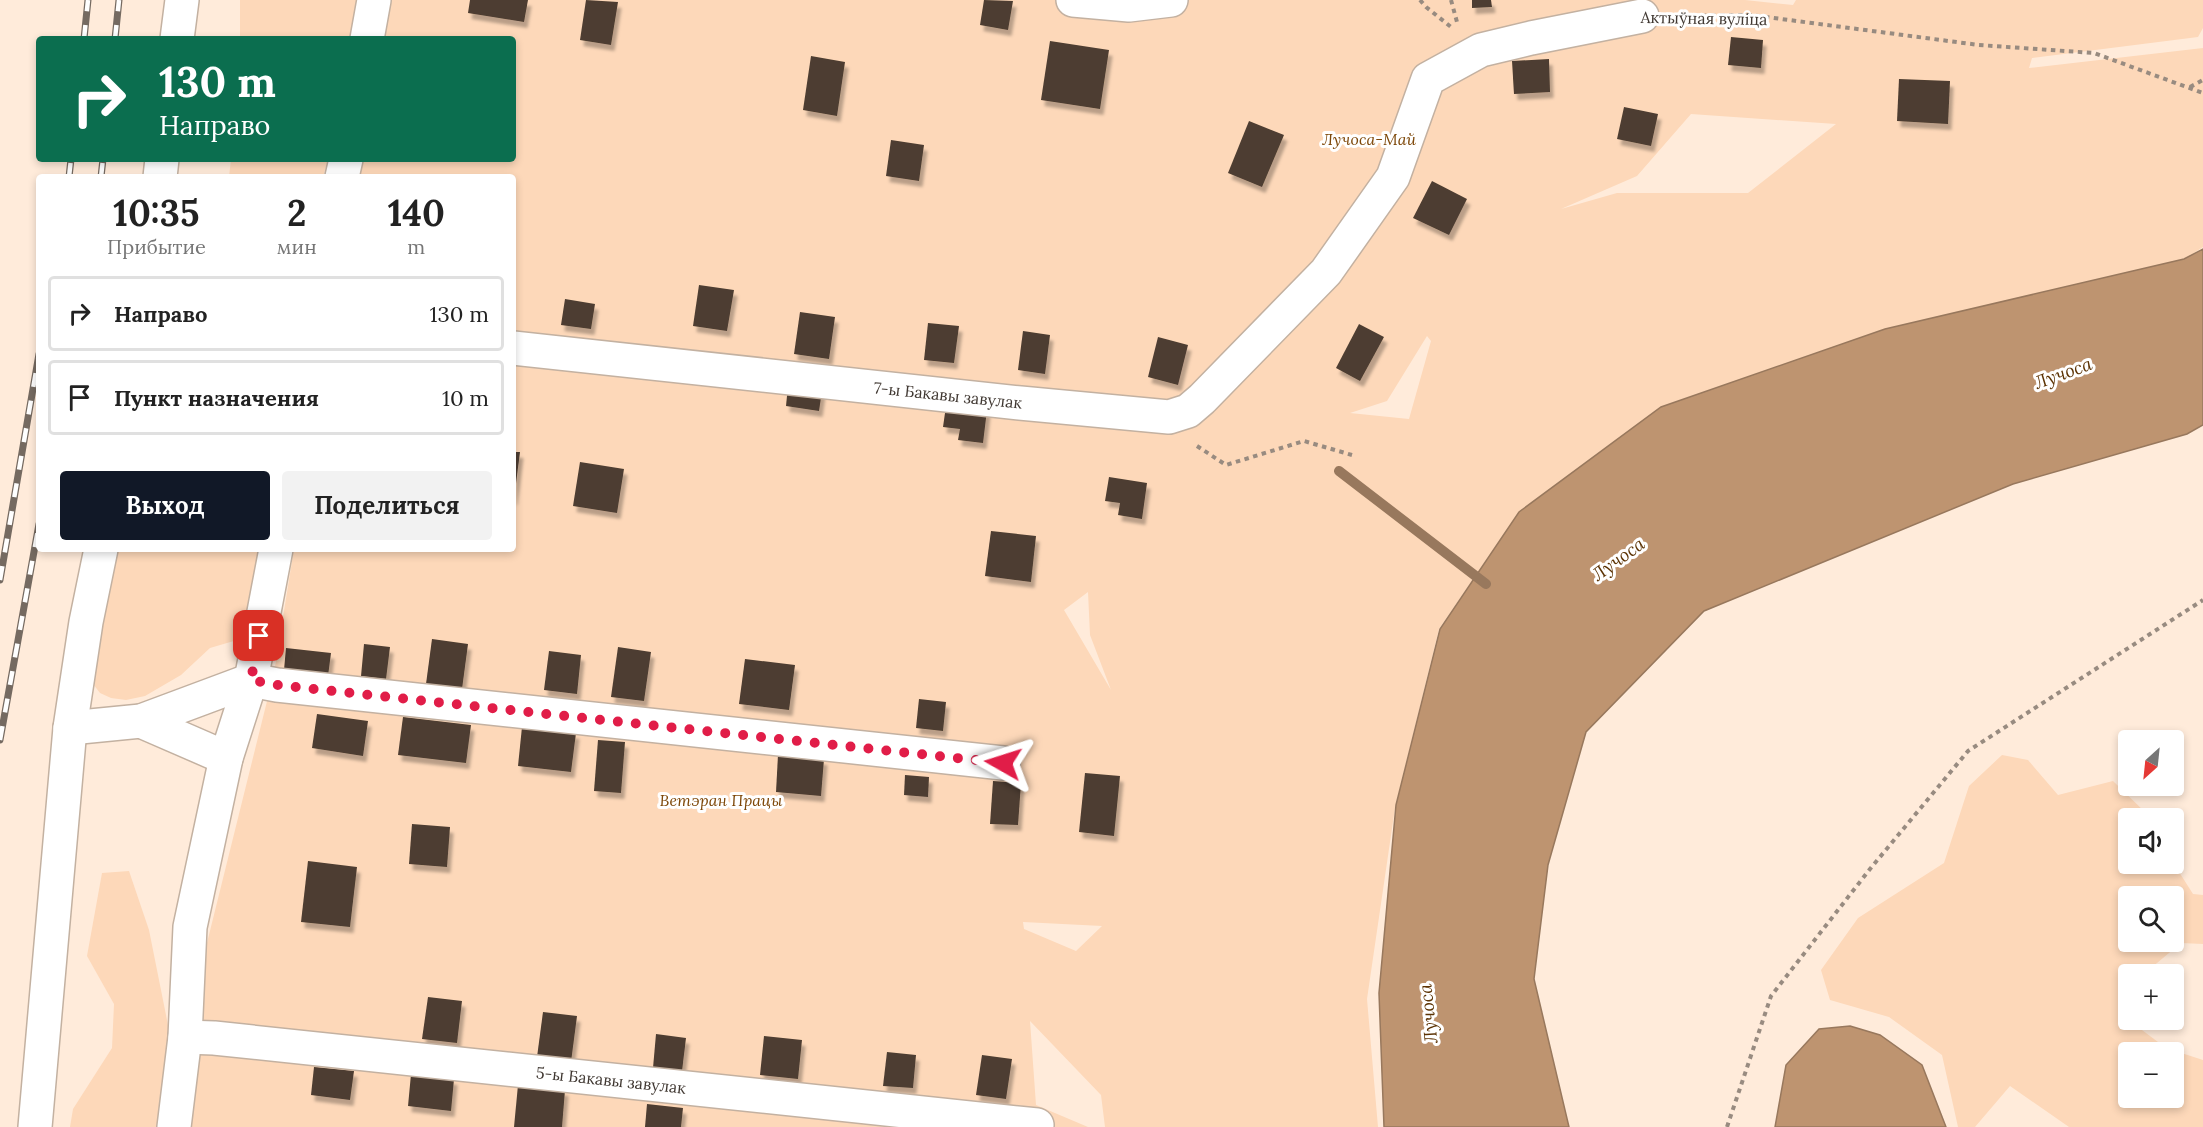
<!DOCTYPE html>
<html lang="ru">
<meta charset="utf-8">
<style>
body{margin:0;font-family:Lora,serif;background:#f2f2f2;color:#222;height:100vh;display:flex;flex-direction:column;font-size:22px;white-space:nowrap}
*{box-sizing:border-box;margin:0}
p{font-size:20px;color:#767676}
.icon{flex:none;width:33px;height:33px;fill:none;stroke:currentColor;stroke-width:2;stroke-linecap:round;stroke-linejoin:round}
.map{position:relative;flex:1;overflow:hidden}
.details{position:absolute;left:36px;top:174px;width:480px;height:378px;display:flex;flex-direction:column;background:#fff;border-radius:6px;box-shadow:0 3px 9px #0003}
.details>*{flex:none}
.top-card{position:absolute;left:36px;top:36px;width:480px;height:126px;border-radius:6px;box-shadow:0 3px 9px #0003;background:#0b6e4f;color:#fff;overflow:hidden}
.needle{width:39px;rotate:207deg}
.controls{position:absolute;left:2118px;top:730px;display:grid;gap:12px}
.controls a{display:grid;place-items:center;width:66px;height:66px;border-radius:6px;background:#fff;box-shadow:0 3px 9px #0003;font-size:30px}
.pin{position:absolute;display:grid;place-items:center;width:51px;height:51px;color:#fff;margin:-26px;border-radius:12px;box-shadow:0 3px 9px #0006}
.me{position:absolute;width:66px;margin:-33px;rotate:276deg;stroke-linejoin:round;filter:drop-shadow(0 0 4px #0008)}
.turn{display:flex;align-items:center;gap:21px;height:126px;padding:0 24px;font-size:27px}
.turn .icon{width:78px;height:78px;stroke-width:2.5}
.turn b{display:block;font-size:42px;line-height:51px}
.eta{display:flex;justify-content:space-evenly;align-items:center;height:102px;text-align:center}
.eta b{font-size:36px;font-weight:700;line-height:42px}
.action{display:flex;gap:12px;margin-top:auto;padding:12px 24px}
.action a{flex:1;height:69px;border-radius:6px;background:#111827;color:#fff;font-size:24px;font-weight:700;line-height:69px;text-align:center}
.action a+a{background:#f2f2f2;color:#222}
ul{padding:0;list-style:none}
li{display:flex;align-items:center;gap:18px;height:75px;margin:0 12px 9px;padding:0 12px;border:3px solid #e0e0e0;border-radius:6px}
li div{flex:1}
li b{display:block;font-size:22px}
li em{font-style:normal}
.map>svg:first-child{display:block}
.green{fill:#fdd8b9;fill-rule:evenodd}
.water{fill:#be9470;stroke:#98785d;stroke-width:1.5}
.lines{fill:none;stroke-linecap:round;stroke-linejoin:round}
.stream{stroke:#98785d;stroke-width:10}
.building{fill:#4d3d30;filter:url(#shadow)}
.minor-casing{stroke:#c3b1a1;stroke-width:36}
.path{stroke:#988b80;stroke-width:4;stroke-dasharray:4.5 4.5;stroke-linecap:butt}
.minor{stroke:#fff;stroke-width:33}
.rail-casing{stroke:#756a61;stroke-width:7}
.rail{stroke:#fff;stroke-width:4.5;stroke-dasharray:14;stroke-linecap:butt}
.route{stroke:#e11d48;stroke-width:10;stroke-dasharray:0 18}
.labels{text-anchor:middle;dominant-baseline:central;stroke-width:6;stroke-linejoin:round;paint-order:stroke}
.street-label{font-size:16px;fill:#403832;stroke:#fff}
.park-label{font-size:16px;font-style:italic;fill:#7d4708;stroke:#fff}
.water-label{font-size:18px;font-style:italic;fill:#5c3304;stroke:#fff}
</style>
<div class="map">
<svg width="2203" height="1127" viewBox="0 0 2203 1127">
<defs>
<filter id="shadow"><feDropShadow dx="3.5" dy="6" stdDeviation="1.5" flood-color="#0004"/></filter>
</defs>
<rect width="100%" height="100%" fill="#ffebda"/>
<g class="green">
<rect x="240" y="0" width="119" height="39"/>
<path d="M381,0H1745L1793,5L1796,0H2203V28L2198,37L2032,58L2029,68L2203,48V247L2185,259L1886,330L1662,407L1520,511L1439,629L1395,808L1367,999L1378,1127H1105L1101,1095L1030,1021L1036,1105L1088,1127H190L204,955L274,673L294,549H513V177H354L357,159H513V39H375ZM1691,114L1836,124L1748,193H1617L1561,209L1637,176ZM1427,336L1431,341L1409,419L1350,413L1387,401ZM1088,592L1090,635L1111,690L1064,610ZM1023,922L1102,926L1076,951L1024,929Z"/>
<polygon points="231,159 328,159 323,177 229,177"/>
<polygon points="111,549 267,549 244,638 210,648 181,675 145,696 126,700 111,698 100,693 90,680"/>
<path d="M2002,755L2028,760L2058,795L2113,781L2147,814L2150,819H2128V864H2174L2193,894L2203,895V944L2181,943L2151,968L2148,975H2128V1020H2135L2134,1024L2166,1048L2203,1060V1127H2069L2010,1086L1975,1127H1958L1942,1055L1889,1017L1830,1000L1821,970L1858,918L1944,863L1969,786ZM2128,897H2174V942H2128ZM2128,1053H2174V1098H2128Z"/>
<polygon points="129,871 149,930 172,1045 163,1127 70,1127 73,1109 112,1048 114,1004 87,956 102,873"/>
</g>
<g class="water">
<polygon points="2203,249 2203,425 2187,434 2013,484 1704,611 1586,732 1548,865 1534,979 1569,1127 1384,1127 1379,993 1396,805 1440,629 1519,512 1661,407 1885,329 2184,259"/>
<polygon points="1850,1026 1880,1035 1922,1065 1946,1127 1775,1127 1786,1065 1819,1029"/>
</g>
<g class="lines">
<polyline class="stream" points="1339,471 1486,584"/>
</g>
<g class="building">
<polygon points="470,0 528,0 524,22 468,13"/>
<polygon points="586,0 618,2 611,45 580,40"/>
<polygon points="984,0 1013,1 1008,30 980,25"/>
<polygon points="1472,0 1491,0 1492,7 1472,8"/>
<polygon points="1731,37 1763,40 1761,68 1728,65"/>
<polygon points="1050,41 1109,50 1100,109 1041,100"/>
<polygon points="811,56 845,62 837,116 803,110"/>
<polygon points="1549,59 1550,92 1514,94 1512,61"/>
<polygon points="1899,79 1950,81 1948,124 1897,121"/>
<polygon points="1624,107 1658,114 1651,146 1617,139"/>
<polygon points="1249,121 1284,135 1262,187 1228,173"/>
<polygon points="891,140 924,145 919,181 886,176"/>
<polygon points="1432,181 1467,199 1449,235 1413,218"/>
<polygon points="699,285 734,290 727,331 693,326"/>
<polygon points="565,299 595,304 591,329 561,325"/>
<polygon points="800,312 835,317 829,359 794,354"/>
<polygon points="928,323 959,326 954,363 924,360"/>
<polygon points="1359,324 1384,337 1360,381 1336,368"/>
<polygon points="1023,331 1050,335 1045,374 1018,370"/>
<polygon points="1158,337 1188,345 1178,385 1148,377"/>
<polygon points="788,386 822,391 819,411 786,406"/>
<polygon points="946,406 987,410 983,443 958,440 960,429 943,427"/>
<polygon points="513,452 520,452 514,499 513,499"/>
<polygon points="580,462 624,469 617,513 573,506"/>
<polygon points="1109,477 1147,483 1142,519 1118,515 1120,503 1105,501"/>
<polygon points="991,531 1036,536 1031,582 985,576"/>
<polygon points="432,639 468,644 462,689 426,684"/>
<polygon points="364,644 390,647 386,679 361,676"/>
<polygon points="618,647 651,652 644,701 611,697"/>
<polygon points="286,648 331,653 328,676 284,670"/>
<polygon points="549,651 581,655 577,694 544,690"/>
<polygon points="745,659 795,665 789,710 739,704"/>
<polygon points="919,699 946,702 943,731 916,728"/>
<polygon points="317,714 368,721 363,756 312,748"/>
<polygon points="403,717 471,725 466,763 398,755"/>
<polygon points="522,727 576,733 571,772 518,766"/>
<polygon points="598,740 625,742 621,793 594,791"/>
<polygon points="778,755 824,759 821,796 776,792"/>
<polygon points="1085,773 1120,776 1114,836 1079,832"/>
<polygon points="905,775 929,777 928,797 904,795"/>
<polygon points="993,781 1021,783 1018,825 990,824"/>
<polygon points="412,824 450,827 447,867 409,864"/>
<polygon points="308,861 357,867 350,927 301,922"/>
<polygon points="428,997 462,1001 457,1043 422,1039"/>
<polygon points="543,1012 577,1016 571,1062 537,1057"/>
<polygon points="656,1034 686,1038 682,1071 653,1068"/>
<polygon points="764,1036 802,1040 798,1079 760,1075"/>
<polygon points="887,1052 916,1055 913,1088 883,1086"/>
<polygon points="982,1055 1012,1059 1006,1099 976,1095"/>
<polygon points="314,1067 354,1071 350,1100 311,1095"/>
<polygon points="411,1074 454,1079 451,1111 408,1106"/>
<polygon points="518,1085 565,1090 562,1127 514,1127"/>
<polygon points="647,1104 683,1108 681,1127 645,1127"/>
</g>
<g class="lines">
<defs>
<g id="minor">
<polyline points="1073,0 1129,5 1171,0"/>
<polyline points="177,39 182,0"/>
<polyline points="367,39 374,0"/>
<polyline points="160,177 162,159"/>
<polyline points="342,177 346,159"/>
<polyline points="513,348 1020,403 1169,417 1188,411 1202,399 1326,272 1393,177 1428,79 1481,50 1531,38 1642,16"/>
<polyline points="141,721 226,758"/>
<polyline points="70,728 141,721 251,680 277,685 1003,763"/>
<polyline points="185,1037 214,1038 1037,1125"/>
<polyline points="35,1127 70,728 86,622 101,549"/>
<polyline points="174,1127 185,1037 190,927 226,758 251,680 276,549"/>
</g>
</defs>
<use href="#minor" class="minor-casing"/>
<g class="path">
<polyline points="1420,0 1426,7 1451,27"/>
<polyline points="1451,0 1457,22"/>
<polyline points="1675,16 1751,15 1979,45 2094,53 2203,93"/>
<polyline points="2190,87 2203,80"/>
<polyline points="1197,446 1226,465 1304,441 1352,455"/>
<polyline points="1727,1127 1771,996 1870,869 1968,751 2203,600"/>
</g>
<use href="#minor" class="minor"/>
<defs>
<g id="rail">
<polyline points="84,39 88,0"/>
<polyline points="115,39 119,0"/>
<polyline points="69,177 71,159"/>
<polyline points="101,177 103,159"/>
<polyline points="0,580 39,354"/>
<polyline points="0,740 39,524"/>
</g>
</defs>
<use href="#rail" class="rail-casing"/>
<use href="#rail" class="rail"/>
</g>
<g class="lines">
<polyline class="route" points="259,636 251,680 277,685 1003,763"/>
</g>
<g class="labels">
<g class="street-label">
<text transform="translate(1704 18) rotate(1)">Актыўная вуліца</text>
<text transform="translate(948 395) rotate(6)">7-ы Бакавы завулак</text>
<text transform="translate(611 1080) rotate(6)">5-ы Бакавы завулак</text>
</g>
<g class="park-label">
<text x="1369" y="139">Лучоса-Май</text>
<text x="721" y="800">Ветэран Працы</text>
</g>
<g class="water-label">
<text transform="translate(2063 373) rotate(-20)">Лучоса</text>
<text transform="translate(1618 559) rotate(-36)">Лучоса</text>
<text transform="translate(1428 1014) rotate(-96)">Лучоса</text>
</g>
</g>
</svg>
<div class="controls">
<a><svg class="needle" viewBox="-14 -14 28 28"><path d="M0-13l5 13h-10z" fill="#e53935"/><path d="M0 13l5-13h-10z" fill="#767676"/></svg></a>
<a><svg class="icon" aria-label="sound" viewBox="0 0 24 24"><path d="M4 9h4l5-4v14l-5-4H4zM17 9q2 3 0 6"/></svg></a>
<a><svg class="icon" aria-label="search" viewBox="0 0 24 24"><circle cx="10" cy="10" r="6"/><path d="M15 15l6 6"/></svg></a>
<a>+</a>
<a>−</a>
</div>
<div class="pin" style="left:259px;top:636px;background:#d93025"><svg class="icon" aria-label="arrive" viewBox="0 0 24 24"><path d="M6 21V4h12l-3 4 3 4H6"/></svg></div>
<svg class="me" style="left:1003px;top:763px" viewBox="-20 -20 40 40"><path d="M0-17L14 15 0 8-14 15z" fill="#e11d48" stroke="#fff" stroke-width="4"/></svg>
<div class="top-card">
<div class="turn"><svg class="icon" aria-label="right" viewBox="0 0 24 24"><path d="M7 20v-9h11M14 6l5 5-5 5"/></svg><div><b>130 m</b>Направо</div></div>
</div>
<section class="details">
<div class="eta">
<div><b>10:35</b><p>Прибытие</p></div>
<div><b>2</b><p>мин</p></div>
<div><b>140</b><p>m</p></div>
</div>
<ul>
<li><svg class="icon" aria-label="right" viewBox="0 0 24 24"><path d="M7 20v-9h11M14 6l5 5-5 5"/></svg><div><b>Направо</b></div><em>130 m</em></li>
<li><svg class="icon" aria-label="arrive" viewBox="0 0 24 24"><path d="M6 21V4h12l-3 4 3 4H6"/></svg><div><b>Пункт назначения</b></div><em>10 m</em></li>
</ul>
<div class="action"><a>Выход</a><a>Поделиться</a></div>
</section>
</div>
